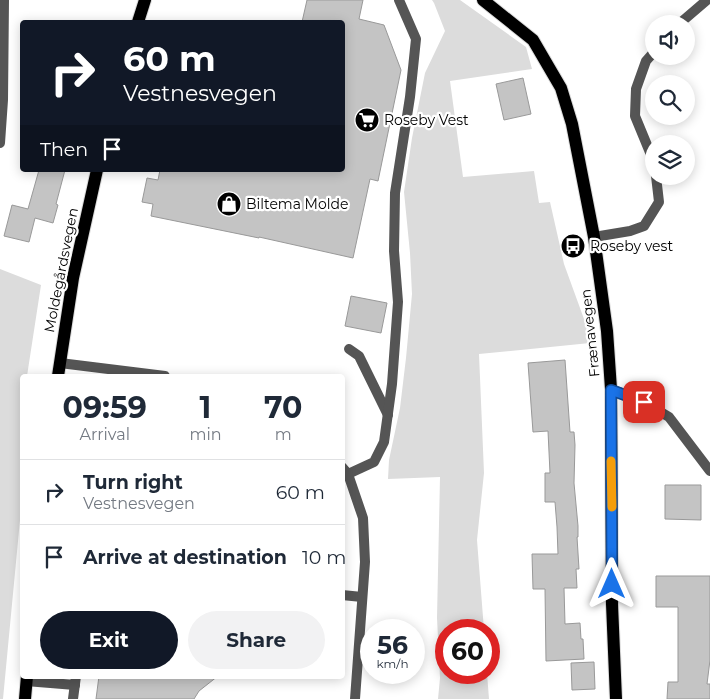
<!DOCTYPE html>
<meta charset="utf-8">
<style>
body{margin:0;font-family:Montserrat,sans-serif;background:#f2f2f3;color:#1f2937;height:100vh;display:flex;flex-direction:column;font-size:19px;white-space:nowrap}
*{box-sizing:border-box;margin:0}
p{font-size:16px;color:#747a83}
.icon{flex:none;width:28px;height:28px;fill:none;stroke:currentColor;stroke-width:2;stroke-linecap:round;stroke-linejoin:round}
.map{position:relative;flex:1;overflow:hidden}
.side{position:absolute;left:20px;top:374px;width:325px;height:305px;display:flex;flex-direction:column;background:#fff;border-radius:5px;box-shadow:0 2px 12px #0003}
.side>*{flex:none}
.hud{position:absolute;left:20px;top:20px;width:325px;height:152px;border-radius:5px;box-shadow:0 2px 12px #0003;background:#111827;color:#fff;overflow:hidden}
.fabs{position:absolute;left:645px;top:15px;display:grid;gap:10px}
.fabs a{display:grid;place-items:center;width:50px;height:50px;border-radius:50%;background:#fff;box-shadow:0 2px 12px #0003;font-size:25px}
.speed{position:absolute;left:360px;top:619px;display:flex;gap:10px;font-size:25px;font-weight:700;text-align:center}
.speed>*{display:grid;place-content:center;width:65px;height:65px;border-radius:50%;background:#fff;box-shadow:0 2px 12px #0003;line-height:1}
.speed small{font-size:12px;font-weight:400}
.speed .limit{border:8px solid #d22;background:#fff;color:#111}
.pin{position:absolute;display:grid;place-items:center;width:42px;height:42px;color:#fff;margin:-21px;border-radius:10px;box-shadow:0 2px 8px #0006}
.me{position:absolute;width:55px;margin:-28px;rotate:0deg;stroke-linejoin:round;filter:drop-shadow(0 0 4px #0008)}
.turn{display:flex;align-items:center;gap:18px;height:105px;padding:0 20px;font-size:22px}
.turn .icon{width:65px;height:65px;stroke-width:2.5}
.turn b{display:block;font-size:35px;line-height:42px}
.then{display:flex;align-items:center;height:48px;padding:0 20px;background:#0003;gap:10px;font-size:19px}
.eta{display:flex;justify-content:space-evenly;align-items:center;height:85px;text-align:center}
.eta b{font-size:30px;font-weight:700;line-height:35px}
.action{display:flex;gap:10px;margin-top:auto;padding:10px 20px}
.action a{flex:1;height:58px;border-radius:30px;background:#111827;color:#fff;font-size:20px;font-weight:700;line-height:58px;text-align:center}
.action a+a{background:#f2f2f3;color:#1f2937}
ul{padding:0;list-style:none}
li{display:flex;align-items:center;gap:15px;height:65px;padding:0 20px;border-top:1px solid #e0e1e3}
li div{flex:1}
li b{display:block;font-size:19px}
li em{font-style:normal}
.map>svg:first-child{display:block}
.green{fill:#dcdcdc}
.building{fill:#c4c4c4;stroke:#999}
.lines{fill:none;stroke-linecap:round;stroke-linejoin:round}
.primary-casing{stroke:#dbdbdb;stroke-width:14}
.lane{stroke:#555;stroke-width:10}
.street{stroke:#555;stroke-width:10}
.primary{stroke:#000;stroke-width:12}
.route-casing{stroke:#114b97;stroke-width:12}
.route{stroke:#1a73e8;stroke-width:9}
.slow{stroke:#f59e0b;stroke-width:9}
.labels{text-anchor:middle;dominant-baseline:central;stroke-width:4.5;stroke-linejoin:round;paint-order:stroke}
.poi-label{font-size:14px;fill:#000;stroke:#fff;text-anchor:start}
.street-label{font-size:14px;fill:#000;stroke:#fff}
</style>
<div class="map">
<svg width="710" height="699" viewBox="0 0 710 699">
<rect width="100%" height="100%" fill="#fff"/>
<g class="green">
<polygon points="432,0 460,0 526,47 532,69 450,81 463,177 534,171 539,203 550,202 564,264 584,319 590,343 479,354 484,473 477,540 484,630 446,630 446,672 487,673 489,699 438,699 440,678 437,618 440,477 388,479 389,460 400,408 406,358 412,294 410,253 404,192 412,138 425,73 445,31 434,3"/>
<polygon points="0,269 41,285 27,376 22,376 22,499 3,699 0,699"/>
</g>
<g class="building">
<polygon points="307,0 363,0 359,19 384,25 401,70 378,181 370,179 353,258 259,237 259,238 151,216 153,204 142,202 147,178 158,180 160,170 342,170 342,22 302,22"/>
<polygon points="523,78 531,114 504,120 496,84"/>
<polygon points="39,170 65,170 56,204 58,205 53,223 35,218 29,242 4,236 12,205 28,209"/>
<polygon points="351,296 387,303 381,333 345,326"/>
<polygon points="565,360 570,432 574,432 575,445 574,483 578,526 578,537 577,537 579,569 576,569 577,588 564,588 565,624 580,623 581,639 583,639 584,659 546,661 545,589 533,589 532,554 558,554 557,527 555,502 545,502 545,473 550,473 548,431 533,432 528,363"/>
<polygon points="665,485 701,485 701,520 665,519"/>
<polygon points="656,576 710,576 710,660 707,684 710,684 710,699 667,699 668,682 678,682 678,607 656,607"/>
<polygon points="594,662 595,689 572,690 571,663"/>
<polygon points="99,676 218,676 199,691 194,699 96,699"/>
</g>
<g class="lines">
<defs>
<g id="primary">
<polyline points="483,0 533,40 561,88 572,124 594,237 607,331 611,389 612,604 616,699"/>
<polyline points="138,22 145,0"/>
<polyline points="58,376 73,278 97,170"/>
<polyline points="25,699 27,676"/>
</g>
</defs>
<use href="#primary" class="primary-casing"/>
<g class="lane">
<polyline points="349,349 359,356 388,415"/>
<polyline points="348,474 374,462 384,442 392,384 398,302 394,251 395,193 410,97 416,39 399,0"/>
<polyline points="342,595 362,597"/>
<polyline points="26,681 75,685"/>
<polyline points="73,699 76,676"/>
</g>
<g class="street">
<polyline points="679,24 707,0"/>
<polyline points="654,52 646,61 636,89 635,116 654,162"/>
<polyline points="0,143 3,100 4,0"/>
<polyline points="594,237 630,231 644,226 659,202 656,176"/>
<polyline points="60,363 165,376"/>
<polyline points="611,389 644,402 669,417 710,471"/>
<polyline points="342,467 348,474 363,518 365,562 355,699"/>
</g>
<use href="#primary" class="primary"/>
</g>
<g class="lines">
<defs>
<polyline id="route" points="612,584 611,390 644,402"/>
</defs>
<use href="#route" class="route-casing"/>
<use href="#route" class="route"/>
<polyline class="slow" points="611,461 612,507"/>
</g>
<defs>
<symbol id="supermarket-disc" viewBox="-11 -11 22 22"><circle r="9.5" fill="#000" stroke="#fff"/><path d="M-6-5.5h2.5l.6 2H6L4.5 2H-2.5L-4.4-4H-6ZM-1.5 3.2a1.3 1.3 0 1 0 .1 0ZM3 3.2a1.3 1.3 0 1 0 .1 0Z" fill="#fff"/></symbol>
<symbol id="shop-disc" viewBox="-11 -11 22 22"><circle r="9.5" fill="#000" stroke="#fff"/><path d="M-5-2.5h2.3a2.7 3.5 0 0 1 5.4 0H5L5.5 6h-11ZM-1.5-2.5h3a1.5 2.3 0 0 0-3 0Z" fill="#fff"/></symbol>
<symbol id="bus-disc" viewBox="-11 -11 22 22"><circle r="9.5" fill="#000" stroke="#fff"/><path d="M-5-6H5V4H4V6H2V4H-2V6H-4V4H-5ZM-3.5-4V0h7V-4ZM-3.5 1.2v1.5H-2V1.2ZM2 1.2v1.5H3.5V1.2Z" fill="#fff"/></symbol>
</defs>
<g fill-rule="evenodd">
<use href="#supermarket-disc" x="353" y="106" width="28" height="28"/>
<use href="#shop-disc" x="215" y="190" width="28" height="28"/>
<use href="#bus-disc" x="559" y="232" width="28" height="28"/>
</g>
<g class="labels">
<g class="poi-label">
<text x="384" y="120">Roseby Vest</text>
<text x="246" y="204">Biltema Molde</text>
<text x="590" y="246">Roseby vest</text>
</g>
<g class="street-label">
<text transform="translate(61 270) rotate(-79)">Moldegårdsvegen</text>
<text transform="translate(590 333) rotate(-96)">Frænavegen</text>
</g>
</g>
</svg>
<div class="fabs">
<a><svg class="icon" aria-label="sound" viewBox="0 0 24 24"><path d="M4 9h4l5-4v14l-5-4H4zM17 9q2 3 0 6"/></svg></a>
<a><svg class="icon" aria-label="search" viewBox="0 0 24 24"><circle cx="10" cy="10" r="6"/><path d="M15 15l6 6"/></svg></a>
<a><svg class="icon" aria-label="layers" viewBox="0 0 24 24"><path d="M12 4l9 5-9 5-9-5zM3 14l9 5 9-5"/></svg></a>
</div>
<div class="speed"><div>56<small>km/h</small></div><div class="limit">60</div></div>
<div class="pin" style="left:644px;top:402px;background:#d93025"><svg class="icon" aria-label="arrive" viewBox="0 0 24 24"><path d="M6 21V4h12l-3 4 3 4H6"/></svg></div>
<svg class="me" style="left:612px;top:584px" viewBox="-20 -20 40 40"><path d="M0-17L14 15 0 8-14 15z" fill="#1a73e8" stroke="#fff" stroke-width="4"/></svg>
<div class="hud">
<div class="turn"><svg class="icon" aria-label="right" viewBox="0 0 24 24"><path d="M7 20v-9h11M14 6l5 5-5 5"/></svg><div><b>60 m</b>Vestnesvegen</div></div>
<div class="then">Then<svg class="icon" aria-label="arrive" viewBox="0 0 24 24"><path d="M6 21V4h12l-3 4 3 4H6"/></svg></div>
</div>
<section class="side">
<div class="eta">
<div><b>09:59</b><p>Arrival</p></div>
<div><b>1</b><p>min</p></div>
<div><b>70</b><p>m</p></div>
</div>
<ul>
<li><svg class="icon" aria-label="right" viewBox="0 0 24 24"><path d="M7 20v-9h11M14 6l5 5-5 5"/></svg><div><b>Turn right</b><p>Vestnesvegen</p></div><em>60 m</em></li>
<li><svg class="icon" aria-label="arrive" viewBox="0 0 24 24"><path d="M6 21V4h12l-3 4 3 4H6"/></svg><div><b>Arrive at destination</b></div><em>10 m</em></li>
</ul>
<div class="action"><a>Exit</a><a>Share</a></div>
</section>
</div>
